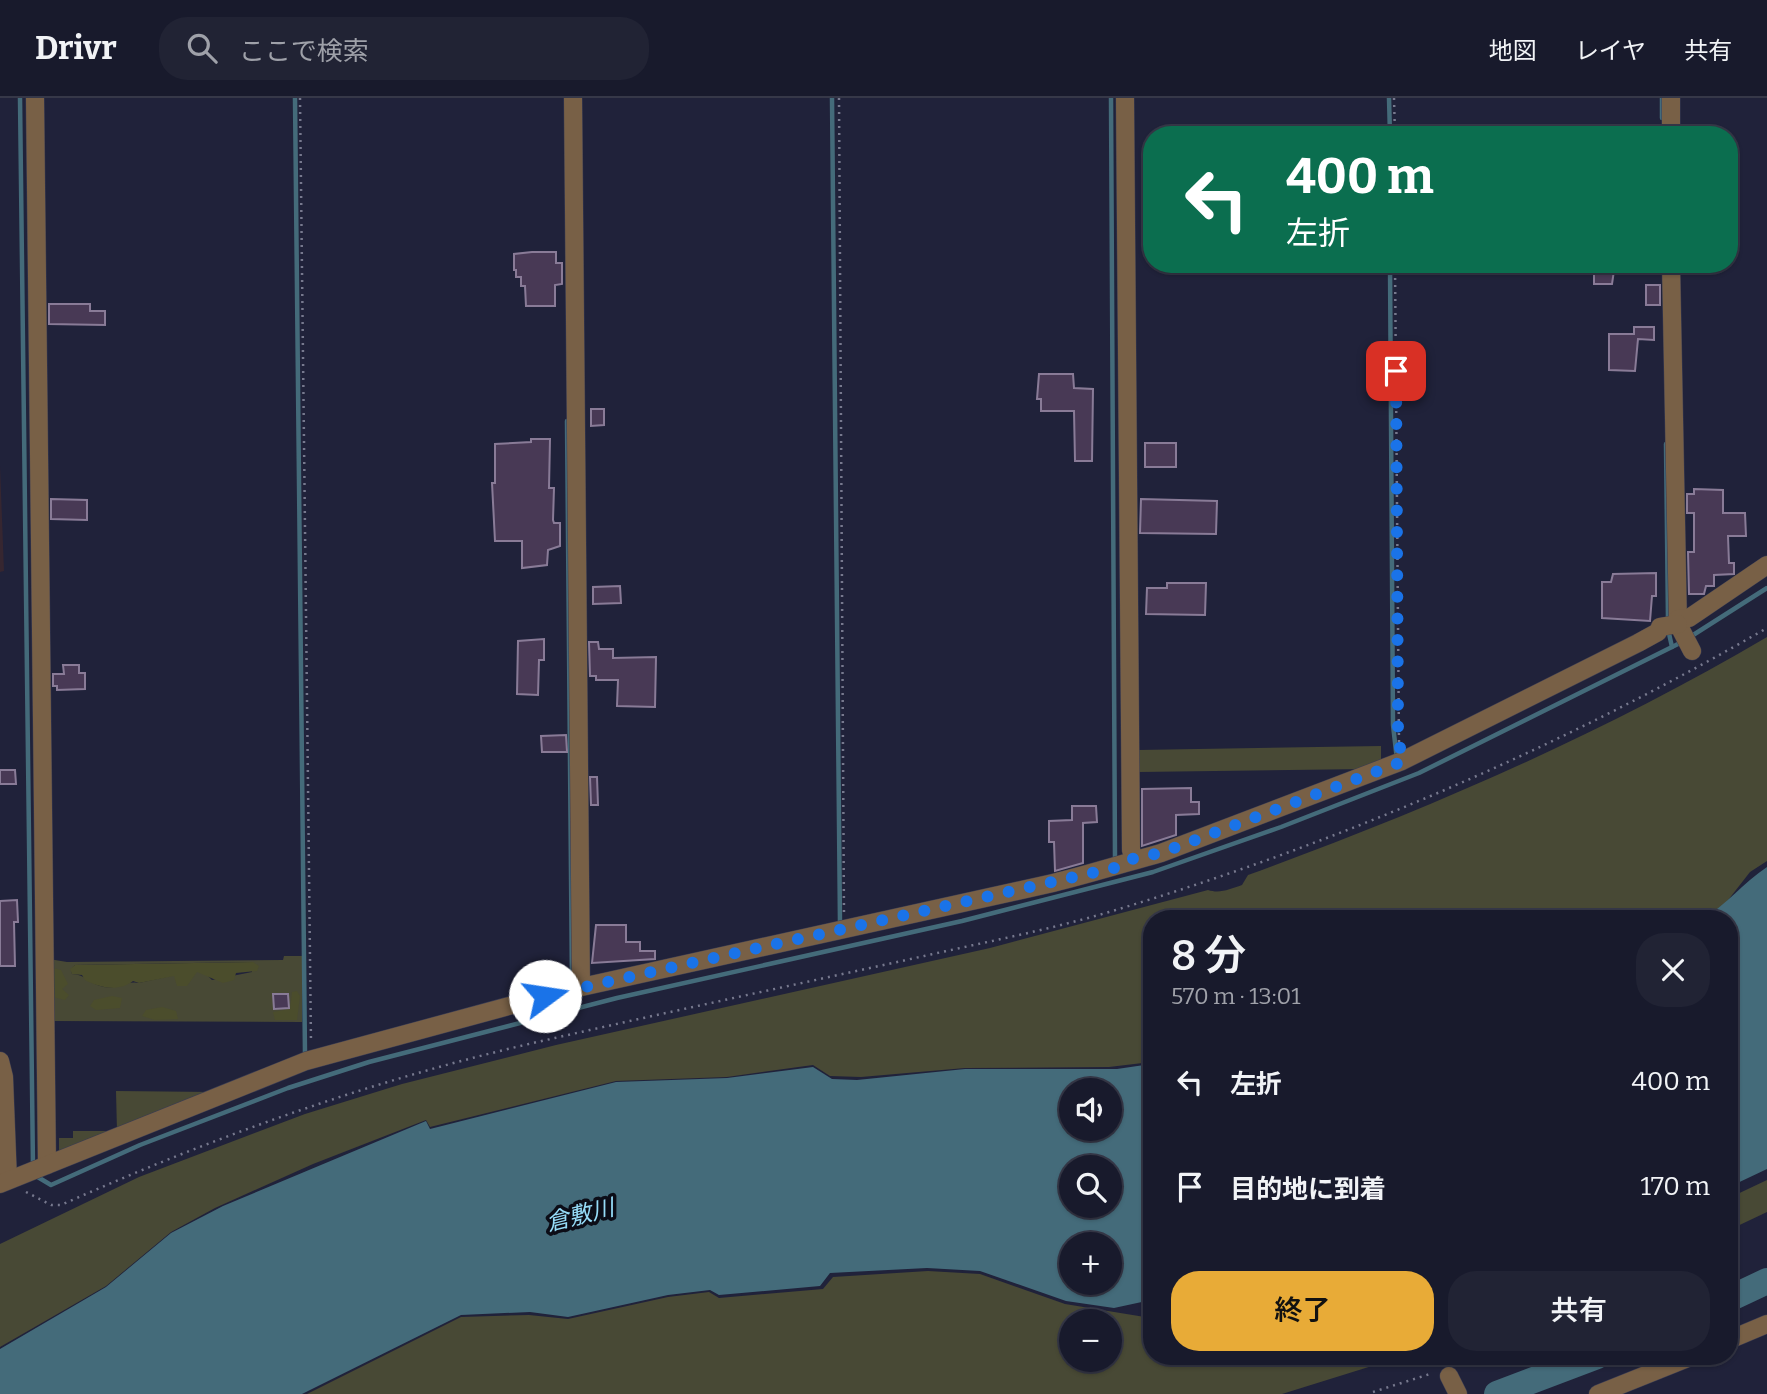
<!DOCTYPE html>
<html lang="ja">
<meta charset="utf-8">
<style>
body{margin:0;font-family:Bitter,"Noto Sans JP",serif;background:#212334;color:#f1f3f6;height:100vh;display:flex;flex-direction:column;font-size:26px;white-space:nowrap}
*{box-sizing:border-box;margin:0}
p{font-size:23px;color:#9fa1a9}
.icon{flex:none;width:38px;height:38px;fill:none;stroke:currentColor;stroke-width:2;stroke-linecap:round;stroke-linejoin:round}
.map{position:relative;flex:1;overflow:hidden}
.side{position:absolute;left:1143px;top:812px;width:595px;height:455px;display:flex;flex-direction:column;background:#181a2c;border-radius:28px;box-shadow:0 2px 5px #0004,0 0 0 2px #363848}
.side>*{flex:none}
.top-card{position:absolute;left:1143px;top:28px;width:595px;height:147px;border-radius:28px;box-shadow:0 2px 5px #0004,0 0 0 2px #363848;background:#0b6e4f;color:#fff;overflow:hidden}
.fabs{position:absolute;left:1059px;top:980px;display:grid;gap:14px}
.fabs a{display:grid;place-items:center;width:63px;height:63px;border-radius:50%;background:#181a2c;box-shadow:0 2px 5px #0004,0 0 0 2px #363848;font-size:35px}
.pin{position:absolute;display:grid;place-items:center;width:60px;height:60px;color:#fff;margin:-30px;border-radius:14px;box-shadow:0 4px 10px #0006}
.me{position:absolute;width:77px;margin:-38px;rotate:76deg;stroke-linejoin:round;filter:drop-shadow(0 0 5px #0008)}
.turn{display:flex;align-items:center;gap:24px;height:147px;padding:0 28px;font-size:32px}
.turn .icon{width:91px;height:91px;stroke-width:2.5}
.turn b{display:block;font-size:49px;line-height:60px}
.round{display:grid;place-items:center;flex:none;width:74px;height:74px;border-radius:28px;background:#212334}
.overview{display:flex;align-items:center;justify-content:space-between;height:119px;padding:0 28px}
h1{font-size:42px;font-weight:600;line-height:52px}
.cta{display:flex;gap:14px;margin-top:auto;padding:14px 28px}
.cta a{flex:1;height:80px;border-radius:28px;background:#e8ab37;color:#111;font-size:28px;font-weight:600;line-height:80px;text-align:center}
.cta a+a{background:#212334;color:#f1f3f6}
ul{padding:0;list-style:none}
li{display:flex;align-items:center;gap:21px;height:105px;padding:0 28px}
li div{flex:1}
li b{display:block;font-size:26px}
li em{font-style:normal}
header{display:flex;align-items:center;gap:42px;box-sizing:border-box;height:98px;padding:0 35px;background:#181a2c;border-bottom:2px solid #363848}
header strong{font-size:33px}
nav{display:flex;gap:38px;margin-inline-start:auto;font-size:24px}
.search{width:490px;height:63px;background:#212334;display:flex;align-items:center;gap:18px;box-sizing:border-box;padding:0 24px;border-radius:28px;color:#9fa1a9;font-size:26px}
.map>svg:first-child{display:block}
.commercial{fill:#362630}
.green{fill:#484935;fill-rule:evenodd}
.forest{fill:#4b4d2c}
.water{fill:#446b7a;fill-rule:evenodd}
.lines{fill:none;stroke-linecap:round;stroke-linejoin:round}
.stream{stroke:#446b7a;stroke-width:4.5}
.river{stroke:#446b7a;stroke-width:26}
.building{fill:#483955;stroke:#897b97;stroke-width:2}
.minor-casing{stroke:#3a3c53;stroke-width:19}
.path{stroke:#77798e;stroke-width:2.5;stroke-dasharray:2 5;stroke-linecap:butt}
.minor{stroke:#786046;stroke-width:18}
.route{stroke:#1a73e8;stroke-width:12;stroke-dasharray:0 21.6}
.labels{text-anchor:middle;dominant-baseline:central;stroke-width:7;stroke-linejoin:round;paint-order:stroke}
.water-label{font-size:23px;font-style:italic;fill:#96dcf8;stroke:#0c0d17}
</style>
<header>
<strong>Drivr</strong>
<div class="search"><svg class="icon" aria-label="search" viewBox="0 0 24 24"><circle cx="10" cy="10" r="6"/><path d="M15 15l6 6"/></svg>ここで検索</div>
<nav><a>地図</a><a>レイヤ</a><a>共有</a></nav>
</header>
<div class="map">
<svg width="1767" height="1296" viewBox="0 0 1767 1296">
<rect width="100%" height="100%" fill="#20223a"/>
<polygon class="commercial" points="0,368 4,473 0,474"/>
<g class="green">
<path d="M1767,539V763L1750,774L1725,806L1700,821H1152L1151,964L1109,969L965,970L861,979L830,978L813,967L727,979L616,983L430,1029L426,1022L313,1066L215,1110L171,1134L106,1188L0,1249V1146L139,1079L305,1016L402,986L556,947L990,850L1208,792C1220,796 1230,791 1242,787L1248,777C1427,712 1602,636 1767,539Z"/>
<polygon points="1381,648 1381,668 1368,671 1139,674 1138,652"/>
<path d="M284,858H302V924L50,923L49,861L67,864L283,862ZM252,864V874L212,882L205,875L197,873L191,880L175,877L139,885C128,882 117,891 104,889C91,887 85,876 72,876L71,871L75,867Z"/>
<polygon points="116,993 213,994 117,1033"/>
<polygon points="73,1033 115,1033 59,1055 59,1040 73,1040"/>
<polygon points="1767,1082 1767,1114 1729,1132 1729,1100"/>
<path d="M928,1173L980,1176L1065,1206L1151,1220L1152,1258H1404L1282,1296H307L461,1219L529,1217L568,1221L668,1199L709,1194L719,1200L823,1191L833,1179ZM1110,1223V1262H1071V1223Z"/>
</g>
<g class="forest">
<path d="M253,864L259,868L257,873L236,875L234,882L223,885L197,874L187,888H177L174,878L139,885L133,883C119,894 100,890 85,882L82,877L72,876L70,871L75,867Z"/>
<polygon points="53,870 61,872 68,886 62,891 69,897 65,902 53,899"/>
<polygon points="292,894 297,893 300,898 297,922 275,922 273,914 290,911"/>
<polygon points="112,898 122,900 120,910 96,912 90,908 94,902"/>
<polygon points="162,909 176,913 178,921 155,922 142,918 146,912"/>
</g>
<g class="water">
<path d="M1767,769V1071L1729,1089V821H1703C1727,806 1743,785 1767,769Z"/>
<path d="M1151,966V1202L1114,1210L1066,1203L980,1173L927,1170L830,1175L820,1188L719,1197L710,1192L668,1197L568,1219L530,1214L461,1217L302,1296H0V1251L106,1189L171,1135L223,1108L426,1023L430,1031L616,984L727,980L813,969L832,981L857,982L965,971H1117ZM1071,992H1110V1031H1071ZM1071,1069H1110V1108H1071ZM1071,1146H1110V1185H1071Z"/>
</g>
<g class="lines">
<g class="stream">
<polyline points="20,0 33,1070"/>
<polyline points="295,0 305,957"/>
<polyline points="832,0 840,827"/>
<polyline points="1111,0 1115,762"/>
<polyline points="1389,0 1390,37"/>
<polyline points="1662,0 1662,20"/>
<polyline points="1390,166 1393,627 1397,662"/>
<polyline points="567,323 572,888"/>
<polyline points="1666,346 1668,522"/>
<polyline points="1668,531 1672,549"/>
<polyline points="1690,539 1767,490"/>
<polyline points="36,1078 51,1087 140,1047 288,990 369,964 617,900 962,823 1153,774 1281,729 1419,675 1682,544"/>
</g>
<g class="river">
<polyline points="1729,1201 1767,1183"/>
<polyline points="1497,1296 1597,1258"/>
</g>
</g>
<g class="building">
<polygon points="532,154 556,154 556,165 562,165 562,186 555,187 555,208 526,208 525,188 521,188 521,179 516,179 516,172 514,172 514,156"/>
<polygon points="1594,166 1615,166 1612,186 1594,186"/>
<rect x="1646" y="187" width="14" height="20"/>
<polygon points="49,206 90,206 90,213 105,213 105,227 49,226"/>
<polygon points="1634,229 1654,229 1654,242 1638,241 1635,273 1609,272 1609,236 1634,236"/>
<polygon points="1039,276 1073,276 1074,290 1093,291 1092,363 1075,363 1074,313 1041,313 1041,301 1037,301"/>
<polygon points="591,311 604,311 604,327 591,328"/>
<polygon points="531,341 550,341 549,390 554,390 553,422 554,425 560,425 560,448 548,452 547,467 522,470 522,443 495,443 492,385 495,385 495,346 531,344"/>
<rect x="1145" y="345" width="31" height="24"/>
<polygon points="1694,391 1723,392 1723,415 1745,415 1746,438 1728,438 1729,465 1734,465 1734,476 1714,477 1714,488 1706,488 1704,496 1689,496 1688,454 1694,454 1694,415 1687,415 1687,396 1694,396"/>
<polygon points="51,401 87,402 87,422 51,421"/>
<polygon points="1141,401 1217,403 1216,436 1140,435"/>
<polygon points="1656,475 1656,498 1652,498 1650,523 1602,520 1602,484 1611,484 1613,476"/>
<polygon points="1167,485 1206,485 1205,517 1146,516 1147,490 1167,490"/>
<polygon points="620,488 621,505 593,506 593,489"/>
<polygon points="544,541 544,562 539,562 538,597 517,596 518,543"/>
<polygon points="589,544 598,544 599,551 613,551 613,560 656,559 655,609 617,608 618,582 596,582 596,578 590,578"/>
<polygon points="63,567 79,567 79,575 85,575 85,591 57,592 57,588 53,588 53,576 64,576"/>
<polygon points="566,637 567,654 542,654 541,638"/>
<polygon points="0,672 15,672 16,686 0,686"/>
<polygon points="590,679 597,679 598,707 591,707"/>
<polygon points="1191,690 1191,704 1199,704 1199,716 1176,717 1176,737 1142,748 1142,691"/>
<polygon points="1072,708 1096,708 1097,724 1083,725 1083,765 1055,773 1054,744 1049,744 1049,723 1072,722"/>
<polygon points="17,802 18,824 14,824 15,868 0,868 0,803"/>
<polygon points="596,827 626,827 626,844 640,844 640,853 655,853 655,861 592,865"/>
<polygon points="273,896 288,896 289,910 274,911"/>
</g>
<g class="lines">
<defs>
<g id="minor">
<polyline points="35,0 47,1067"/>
<polyline points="573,0 581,889"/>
<polyline points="1125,0 1131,752 1134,760"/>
<polyline points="1671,0 1671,37"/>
<polyline points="1671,166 1678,526 1692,553"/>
<polyline points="1678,521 1689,520 1767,467"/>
<polyline points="0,963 4,979 8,1082"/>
<path d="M0,1086L306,963L568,892L1053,785C1090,776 1125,765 1161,755L1402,663L1638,545L1658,534L1660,529L1678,526"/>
<polyline points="1729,1242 1767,1226"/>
<polyline points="1449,1278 1458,1296"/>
<polyline points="1598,1296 1693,1258"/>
</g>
</defs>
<use href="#minor" class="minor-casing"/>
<g class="path">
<polyline points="300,0 311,945"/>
<polyline points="839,0 844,816"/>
<polyline points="1394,0 1395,37"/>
<polyline points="1395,166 1399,646"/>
<path d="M26,1094L51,1107H61C213,1039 370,983 533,945C663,915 794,887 924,858C986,844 1048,832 1109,814C1340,745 1559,650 1767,530"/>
<polyline points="1373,1294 1433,1275"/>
</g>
<use href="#minor" class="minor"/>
</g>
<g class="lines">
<polyline class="route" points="545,898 1123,768 1134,760 1161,755 1404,663 1398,643 1398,618 1396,273"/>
</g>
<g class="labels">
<g class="water-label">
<text transform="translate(580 1117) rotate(-14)">倉敷川</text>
</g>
</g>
</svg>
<div class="fabs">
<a><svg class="icon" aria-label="sound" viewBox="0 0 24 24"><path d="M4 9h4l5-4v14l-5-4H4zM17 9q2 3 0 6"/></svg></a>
<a><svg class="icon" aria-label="search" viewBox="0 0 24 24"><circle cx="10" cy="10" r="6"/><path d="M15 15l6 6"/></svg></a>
<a>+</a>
<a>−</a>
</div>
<div class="pin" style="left:1396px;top:273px;background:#d93025"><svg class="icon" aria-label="arrive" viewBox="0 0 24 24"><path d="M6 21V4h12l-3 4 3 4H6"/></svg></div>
<svg class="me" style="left:545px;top:898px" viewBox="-20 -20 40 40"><circle r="19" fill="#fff"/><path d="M0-13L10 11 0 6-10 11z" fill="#1a73e8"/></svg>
<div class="top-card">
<div class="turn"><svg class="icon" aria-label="left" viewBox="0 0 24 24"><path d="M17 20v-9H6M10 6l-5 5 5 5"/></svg><div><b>400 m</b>左折</div></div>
</div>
<section class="side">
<div class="overview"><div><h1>8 分</h1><p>570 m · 13:01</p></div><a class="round"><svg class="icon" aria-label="close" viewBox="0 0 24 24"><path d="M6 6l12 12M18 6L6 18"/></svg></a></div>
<ul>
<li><svg class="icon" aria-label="left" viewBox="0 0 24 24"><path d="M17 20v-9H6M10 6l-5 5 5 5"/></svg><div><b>左折</b></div><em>400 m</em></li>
<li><svg class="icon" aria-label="arrive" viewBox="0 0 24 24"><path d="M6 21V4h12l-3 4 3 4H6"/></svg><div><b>目的地に到着</b></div><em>170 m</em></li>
</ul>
<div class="cta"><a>終了</a><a>共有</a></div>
</section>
</div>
